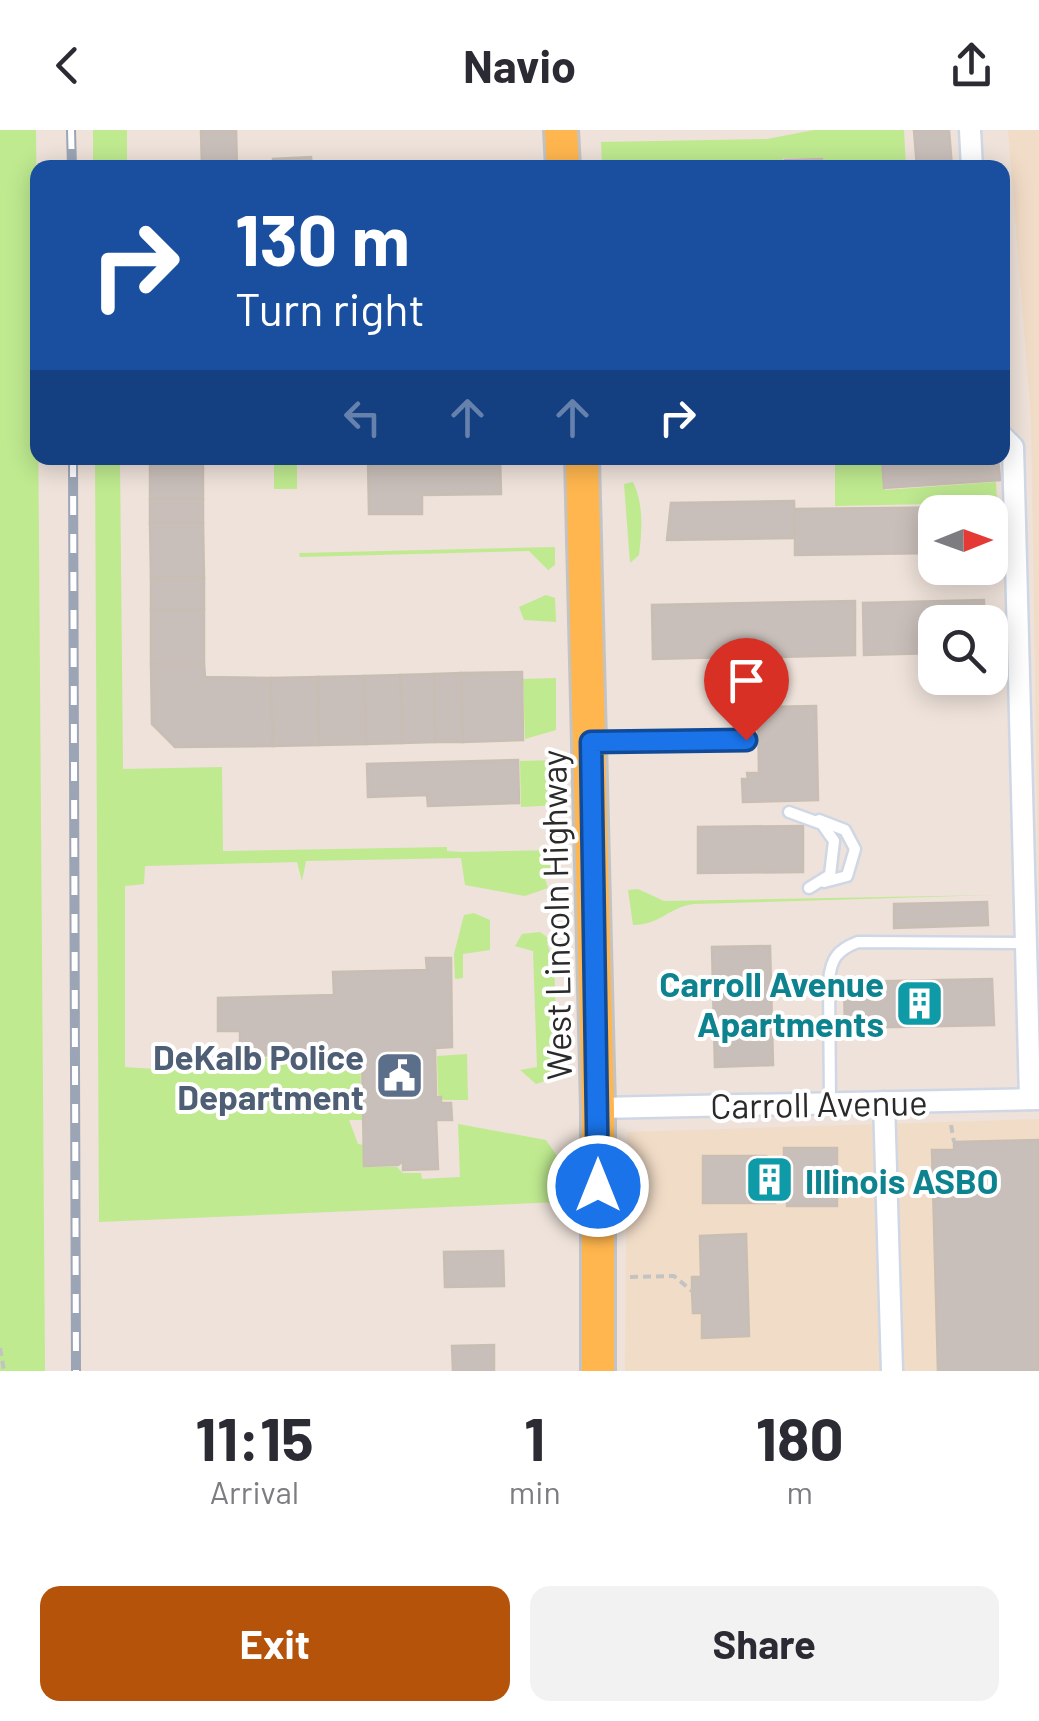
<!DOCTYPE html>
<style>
body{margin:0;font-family:Barlow,sans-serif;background:#f2f2f3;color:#2b2b33;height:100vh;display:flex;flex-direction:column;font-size:38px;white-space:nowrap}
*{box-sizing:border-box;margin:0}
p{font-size:32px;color:#7c7c81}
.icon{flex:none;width:55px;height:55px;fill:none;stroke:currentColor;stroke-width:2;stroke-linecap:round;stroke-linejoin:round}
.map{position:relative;height:1241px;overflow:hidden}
.drawer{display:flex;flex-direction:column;background:#fff;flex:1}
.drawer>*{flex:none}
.hud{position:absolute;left:30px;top:30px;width:980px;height:305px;border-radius:20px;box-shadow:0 5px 25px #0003;background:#1a4fa0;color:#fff;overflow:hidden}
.needle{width:65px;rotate:89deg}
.tools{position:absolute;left:918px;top:365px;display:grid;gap:20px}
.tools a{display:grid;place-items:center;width:90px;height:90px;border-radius:20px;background:#fff;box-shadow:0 5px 25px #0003;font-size:50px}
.pin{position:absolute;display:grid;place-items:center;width:85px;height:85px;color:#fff;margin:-102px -42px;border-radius:50% 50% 50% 0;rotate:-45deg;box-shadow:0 0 10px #0007}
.pin .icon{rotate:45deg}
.me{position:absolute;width:110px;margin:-55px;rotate:0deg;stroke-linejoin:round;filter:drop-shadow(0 0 8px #0008)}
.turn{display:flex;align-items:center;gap:35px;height:210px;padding:0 40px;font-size:45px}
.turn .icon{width:130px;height:130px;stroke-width:2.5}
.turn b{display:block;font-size:70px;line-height:85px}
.lanes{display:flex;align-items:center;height:95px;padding:0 40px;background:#0003;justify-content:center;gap:50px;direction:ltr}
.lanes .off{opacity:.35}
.eta{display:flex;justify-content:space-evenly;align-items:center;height:170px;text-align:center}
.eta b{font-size:60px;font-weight:700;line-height:70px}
.action{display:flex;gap:20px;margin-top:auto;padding:20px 40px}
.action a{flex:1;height:115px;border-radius:20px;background:#b45309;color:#fff;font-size:40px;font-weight:700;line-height:115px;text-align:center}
.action a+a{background:#f2f2f3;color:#2b2b33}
header{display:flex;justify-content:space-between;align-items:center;height:130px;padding:0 40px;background:#fff;font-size:45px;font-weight:700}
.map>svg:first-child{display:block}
.education{fill:#f1dcc7}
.green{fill:#bfea90}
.building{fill:#c9bfba;stroke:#c9beb4;stroke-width:2.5}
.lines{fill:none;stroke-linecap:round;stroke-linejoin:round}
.service-casing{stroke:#cfd7e5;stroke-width:15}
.minor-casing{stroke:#cfd7e5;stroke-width:25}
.primary-casing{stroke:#c3c3c3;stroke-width:38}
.path{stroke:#c3c3c3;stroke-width:4;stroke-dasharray:8 5;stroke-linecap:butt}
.service{stroke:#fff;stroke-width:10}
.minor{stroke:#fff;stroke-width:20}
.primary{stroke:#ffb64e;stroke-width:32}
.rail-casing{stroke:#9ca5b6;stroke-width:10}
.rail{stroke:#fff;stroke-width:6;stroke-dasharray:19;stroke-linecap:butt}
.route-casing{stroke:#114b97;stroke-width:25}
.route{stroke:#1a73e8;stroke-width:18}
.labels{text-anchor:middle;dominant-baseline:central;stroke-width:8;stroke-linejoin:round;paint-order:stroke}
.street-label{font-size:35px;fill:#2a2a2a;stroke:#fff}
.culture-label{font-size:35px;font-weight:bold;fill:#0d838f;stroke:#fff;text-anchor:end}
.service-label{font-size:35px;font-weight:bold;fill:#4e5e75;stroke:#fff;text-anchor:end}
</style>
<header><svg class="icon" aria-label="back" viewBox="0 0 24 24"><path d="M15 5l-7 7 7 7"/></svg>Navio<svg class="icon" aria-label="share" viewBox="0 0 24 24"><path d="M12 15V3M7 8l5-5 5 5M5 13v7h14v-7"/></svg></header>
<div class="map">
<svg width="1039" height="1241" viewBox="0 0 1039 1241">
<rect width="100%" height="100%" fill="#eee2da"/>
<g class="education">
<polygon points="1008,0 1039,0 1039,805 1031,288"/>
<polygon points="1039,989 1039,1241 625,1241 627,1002"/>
</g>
<g class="green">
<polygon points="0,0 36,0 45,1241 0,1241"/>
<rect x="93" y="0" width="34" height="37"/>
<polygon points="814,0 904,0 906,37 824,37 823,28 783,28 782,37 602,37 601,12 767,9"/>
<polygon points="95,328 120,328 123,639 222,637 223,721 447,717 447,721 461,722 557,720 555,736 545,749 548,758 525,766 465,755 461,728 306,731 302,751 297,732 145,736 144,754 125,756 125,937 170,940 175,931 293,927 295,940 339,926 360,925 362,990 349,990 358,1014 364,1015 365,1037 397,1037 403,1043 421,1043 422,1049 460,1047 458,994 546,1010 559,1029 560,1072 99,1092"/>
<polygon points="349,328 349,331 297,333 297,359 274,359 274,329"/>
<polygon points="835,328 881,329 885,360 996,352 997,374 985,374 985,382 979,382 978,373 835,376"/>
<path d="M633,352C644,375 642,400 639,425L630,433L624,354Z"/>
<polygon points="555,417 555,435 548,440 529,421 300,427 299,423"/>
<polygon points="546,465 555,468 556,492 524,490 519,477"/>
<polygon points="556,548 556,600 525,609 523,549"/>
<polygon points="556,630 557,675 521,677 520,631"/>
<path d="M638,759L664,771L994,765L694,774C669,777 660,795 633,795L628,760Z"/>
<polygon points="474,783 490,790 490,820 463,824 463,848 455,849 454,824 464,785"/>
<polygon points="540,802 551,810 547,814 554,831 557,914 548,950 536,954 520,940 537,937 533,821 515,816 522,804"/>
<polygon points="467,924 468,970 443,970 438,964 437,926"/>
</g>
<g class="building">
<polygon points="201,0 236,0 237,38 202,38"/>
<polygon points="914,0 949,0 952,38 917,38"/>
<polygon points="311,27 312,38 274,38 273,29"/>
<polygon points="822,29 823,38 785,38 785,30"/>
<rect x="150" y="328" width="53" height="41"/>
<polygon points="368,328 500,328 501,364 422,365 422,384 369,384"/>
<polygon points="867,328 998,328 1000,350 884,358 882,328"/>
<rect x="150" y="369" width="53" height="24"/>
<polygon points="794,371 795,408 667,410 671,373"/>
<polygon points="978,377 978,382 935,382 935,423 795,425 795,379"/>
<polygon points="150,393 203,393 204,448 151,448"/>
<polygon points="151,448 204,448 204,479 151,480"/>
<polygon points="984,470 984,492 935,492 935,523 864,525 863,473"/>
<polygon points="855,471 855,525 776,527 776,532 732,533 732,527 653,529 652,475"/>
<polygon points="204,479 204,534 151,534 151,480"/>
<polygon points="151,534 204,534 205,547 271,548 273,616 175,617 152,594"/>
<polygon points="522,542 523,610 463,612 461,543"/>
<polygon points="461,543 463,612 435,612 434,544"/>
<polygon points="434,544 435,612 402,613 400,545"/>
<polygon points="400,545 402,613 366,614 364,546"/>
<polygon points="364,546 366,614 319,615 318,547"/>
<polygon points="318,547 319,615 273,616 271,548"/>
<polygon points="816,576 818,670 743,672 742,649 748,649 747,643 759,643 758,577"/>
<polygon points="518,630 519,673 428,676 427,665 368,667 367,634"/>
<polygon points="803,696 803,742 698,743 698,697"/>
<polygon points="987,772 988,795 894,798 894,774"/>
<polygon points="770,816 773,935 715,937 712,817"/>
<polygon points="426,828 451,828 452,917 435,918 436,967 441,967 441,973 451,973 452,990 436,990 438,1039 403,1040 403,1031 398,1035 364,1036 362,923 240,926 240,901 218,901 218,868 334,865 333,842 427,840"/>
<polygon points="992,849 994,895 845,898 844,852"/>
<polygon points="1039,1010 1039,1241 938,1241 932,1020 954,1020 954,1012"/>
<polygon points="784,1018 837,1018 837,1076 787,1076 787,1065 775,1065 775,1073 703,1073 703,1026 766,1026 784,1034"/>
<polygon points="746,1104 749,1206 702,1208 702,1183 693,1183 692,1161 692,1147 701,1147 700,1106"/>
<polygon points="503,1121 504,1156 445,1157 444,1122"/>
<polygon points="494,1215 494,1241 453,1241 452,1216"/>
</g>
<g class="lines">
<defs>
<g id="service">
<polyline points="592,612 746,610"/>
<polyline points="789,682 822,694 834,711 830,745 809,758"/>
<polyline points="819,690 845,700 855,719 847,746 824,752"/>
<path d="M830,973L829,850C831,829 837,820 858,812L1026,813"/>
</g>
<g id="minor">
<polyline points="970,0 972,38"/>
<polyline points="1002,306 1013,317 1030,969"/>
<polyline points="884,972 892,1241"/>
<polyline points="598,978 1039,969"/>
</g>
<g id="primary">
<polyline points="561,0 563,38"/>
<polyline points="582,328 598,978 598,1241"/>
</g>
</defs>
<use href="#service" class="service-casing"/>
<use href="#minor" class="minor-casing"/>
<use href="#primary" class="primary-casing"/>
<g class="path">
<polyline points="951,995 954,1012"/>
<polyline points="630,1147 674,1146 692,1161"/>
<polyline points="0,1218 4,1241"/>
</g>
<use href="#service" class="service"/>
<use href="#minor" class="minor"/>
<use href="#primary" class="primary"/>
<defs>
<g id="rail">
<polyline points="71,0 72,38"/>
<polyline points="73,328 76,1241"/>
</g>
</defs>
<use href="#rail" class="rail-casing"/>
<use href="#rail" class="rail"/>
</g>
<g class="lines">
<defs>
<polyline id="route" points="598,1056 591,612 746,610"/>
</defs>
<use href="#route" class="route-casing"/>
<use href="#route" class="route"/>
</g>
<defs>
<symbol id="building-square" viewBox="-11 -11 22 22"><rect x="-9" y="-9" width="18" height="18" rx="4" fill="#0f9aa8" stroke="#fff"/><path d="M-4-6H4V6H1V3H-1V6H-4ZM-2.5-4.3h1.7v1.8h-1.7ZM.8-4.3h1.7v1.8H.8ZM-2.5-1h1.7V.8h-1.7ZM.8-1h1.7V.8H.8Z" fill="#fff"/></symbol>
<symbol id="civic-square" viewBox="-11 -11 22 22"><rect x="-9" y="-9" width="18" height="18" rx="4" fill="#5c6f8a" stroke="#fff"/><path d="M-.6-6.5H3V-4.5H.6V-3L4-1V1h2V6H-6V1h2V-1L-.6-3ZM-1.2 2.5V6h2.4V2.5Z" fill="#fff"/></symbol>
</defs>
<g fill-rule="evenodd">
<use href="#building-square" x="892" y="846" width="55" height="55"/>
<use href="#civic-square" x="372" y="918" width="55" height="55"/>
<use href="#building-square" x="742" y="1022" width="55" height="55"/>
</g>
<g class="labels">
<g class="street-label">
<text transform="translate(555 785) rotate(-91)">West Lincoln Highway</text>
<text transform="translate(819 973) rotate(-1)">Carroll Avenue</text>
</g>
<g class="culture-label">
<text x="884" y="853">Carroll Avenue<tspan x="884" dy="40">Apartments</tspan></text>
<text x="805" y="1050" text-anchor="start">Illinois ASBO</text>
</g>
<g class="service-label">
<text x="364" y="926">DeKalb Police<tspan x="364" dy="40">Department</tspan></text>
</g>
</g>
</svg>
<div class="tools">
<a><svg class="needle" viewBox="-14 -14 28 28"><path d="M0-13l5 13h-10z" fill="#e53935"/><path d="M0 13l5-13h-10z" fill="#7c7c81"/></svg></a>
<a><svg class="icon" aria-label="search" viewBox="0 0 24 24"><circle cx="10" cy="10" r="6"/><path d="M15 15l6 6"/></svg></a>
</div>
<div class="pin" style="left:746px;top:610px;background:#d93025"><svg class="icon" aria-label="arrive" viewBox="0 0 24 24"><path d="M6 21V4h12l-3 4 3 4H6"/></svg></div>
<svg class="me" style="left:598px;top:1056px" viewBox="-20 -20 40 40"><circle r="17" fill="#1a73e8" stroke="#fff" stroke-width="3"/><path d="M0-11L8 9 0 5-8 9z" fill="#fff"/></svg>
<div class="hud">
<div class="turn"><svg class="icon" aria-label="right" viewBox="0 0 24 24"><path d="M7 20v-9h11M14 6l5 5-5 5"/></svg><div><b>130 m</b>Turn right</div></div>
<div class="lanes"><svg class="icon off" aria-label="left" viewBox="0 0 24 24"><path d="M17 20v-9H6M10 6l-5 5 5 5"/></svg><svg class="icon off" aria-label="ahead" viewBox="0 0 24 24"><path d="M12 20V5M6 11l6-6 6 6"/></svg><svg class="icon off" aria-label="ahead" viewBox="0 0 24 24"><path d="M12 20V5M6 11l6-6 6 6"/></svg><svg class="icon" aria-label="right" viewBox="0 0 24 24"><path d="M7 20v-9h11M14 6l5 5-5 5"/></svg></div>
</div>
</div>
<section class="drawer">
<div class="eta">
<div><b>11:15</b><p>Arrival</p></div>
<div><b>1</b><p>min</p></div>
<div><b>180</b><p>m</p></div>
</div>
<div class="action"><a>Exit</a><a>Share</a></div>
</section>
